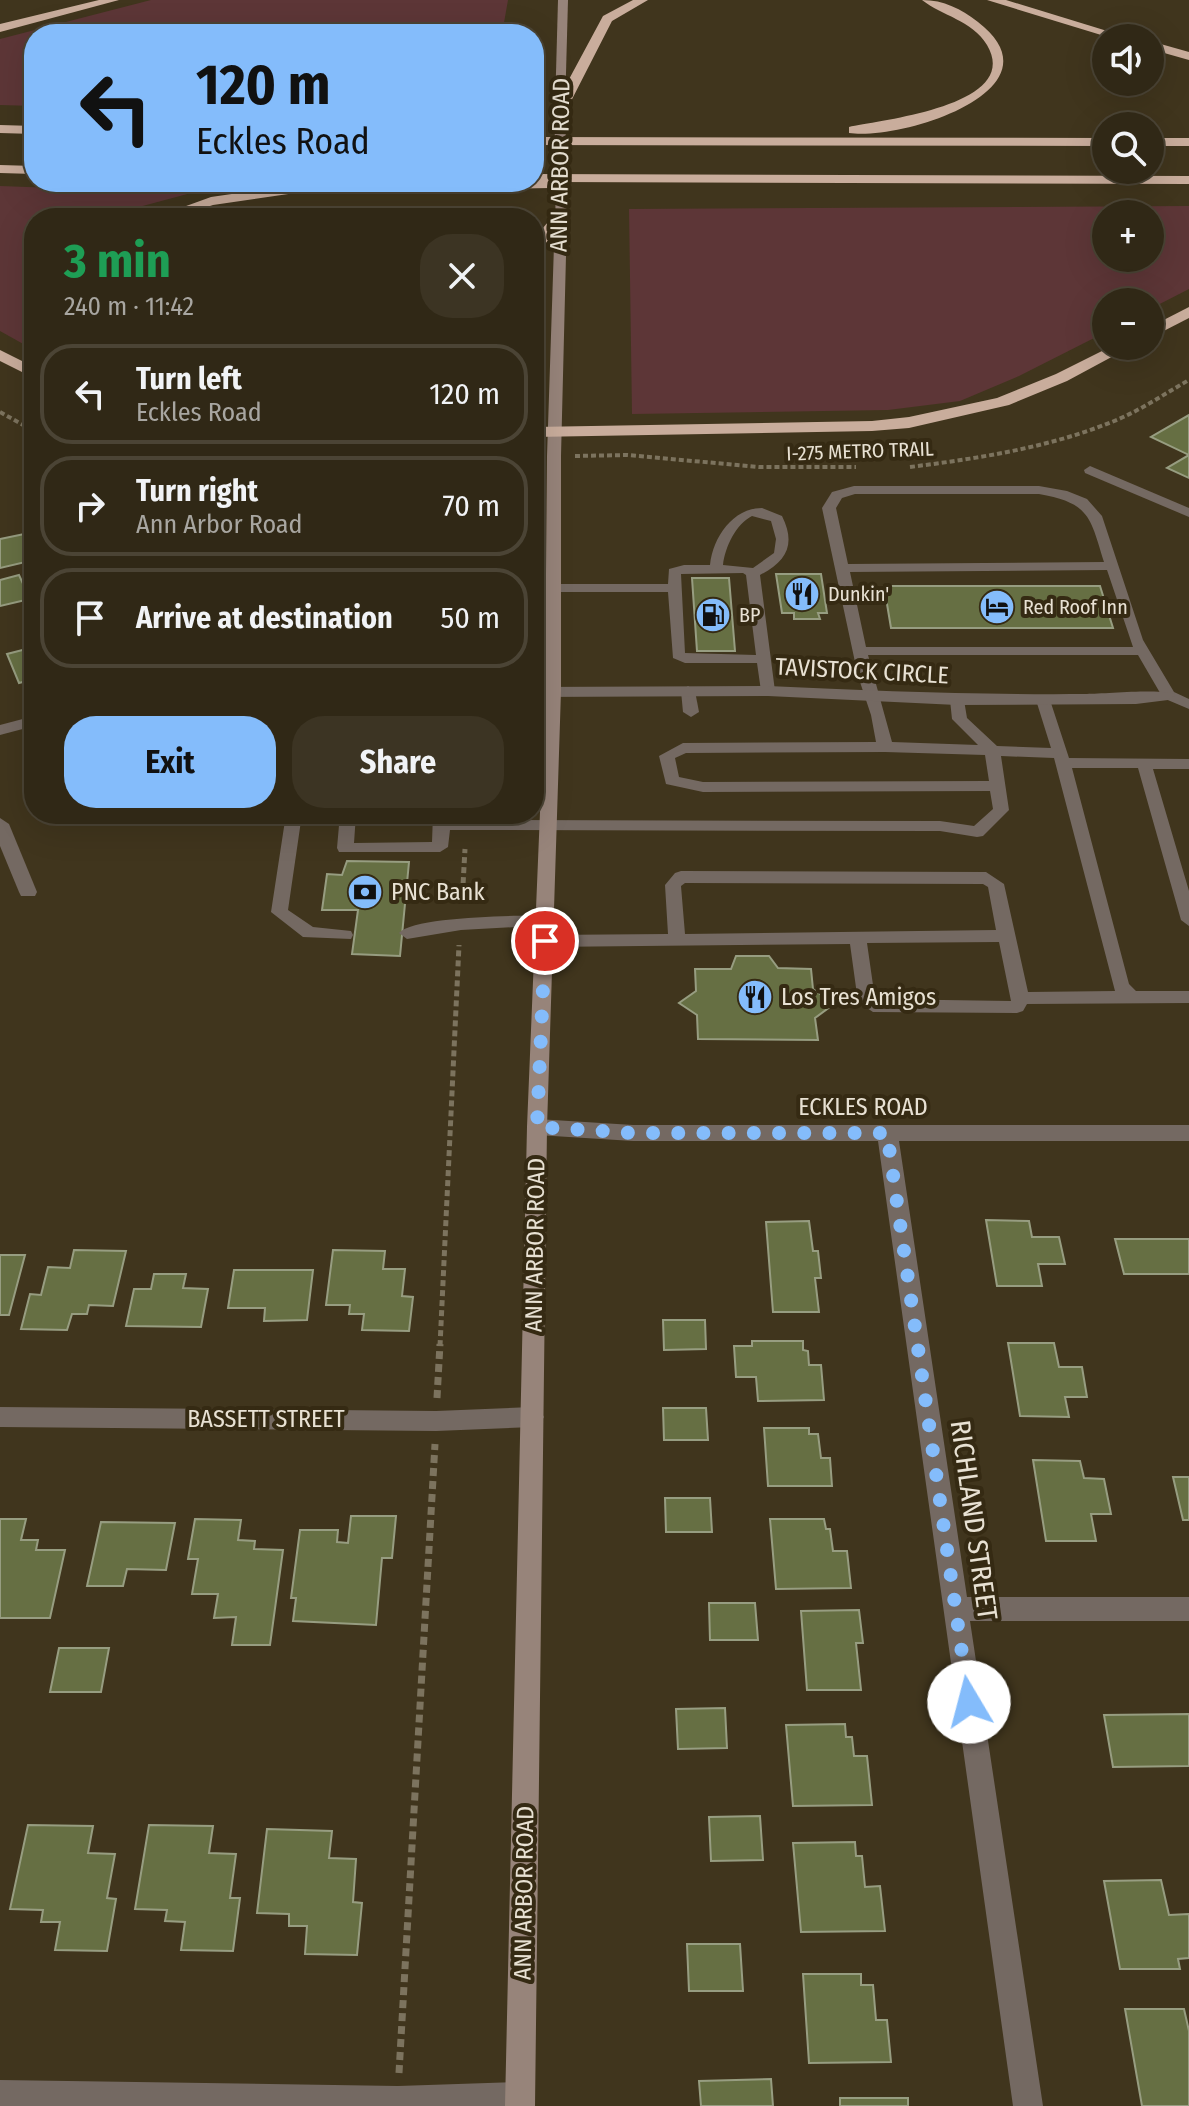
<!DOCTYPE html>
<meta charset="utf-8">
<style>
body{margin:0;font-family:"Fira Sans Condensed",sans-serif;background:#3c3423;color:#f1f3f6;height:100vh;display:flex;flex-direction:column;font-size:30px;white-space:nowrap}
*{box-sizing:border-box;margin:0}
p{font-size:26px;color:#a8a6a1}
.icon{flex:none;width:44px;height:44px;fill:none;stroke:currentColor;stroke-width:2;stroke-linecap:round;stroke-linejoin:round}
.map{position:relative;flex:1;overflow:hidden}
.drawer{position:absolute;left:24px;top:208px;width:520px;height:616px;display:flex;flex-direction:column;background:#302816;border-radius:32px;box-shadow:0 8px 32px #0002,0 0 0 2px #4b4435}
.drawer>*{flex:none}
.banner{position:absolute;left:24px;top:24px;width:520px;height:168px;border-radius:32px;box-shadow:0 8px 32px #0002,0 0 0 2px #4b4435;background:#84bcfb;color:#111;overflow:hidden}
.buttons{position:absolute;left:1092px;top:24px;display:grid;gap:16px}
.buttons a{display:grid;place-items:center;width:72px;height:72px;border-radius:50%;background:#302816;box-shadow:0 8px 32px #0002,0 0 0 2px #4b4435;font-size:40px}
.pin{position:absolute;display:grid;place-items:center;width:68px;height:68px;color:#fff;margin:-34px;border:4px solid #fff;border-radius:50%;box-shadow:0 2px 8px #0007}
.me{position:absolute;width:88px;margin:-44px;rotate:352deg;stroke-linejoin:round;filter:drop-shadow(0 0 6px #0008)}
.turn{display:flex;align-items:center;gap:28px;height:168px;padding:0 40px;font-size:36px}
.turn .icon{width:104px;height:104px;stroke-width:2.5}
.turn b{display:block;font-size:56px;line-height:68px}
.round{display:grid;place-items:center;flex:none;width:84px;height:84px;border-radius:32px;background:#3c3423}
.overview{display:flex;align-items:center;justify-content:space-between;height:136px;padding:0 40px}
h1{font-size:48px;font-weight:700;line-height:60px;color:#1e9e55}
.action{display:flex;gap:16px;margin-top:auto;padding:16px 40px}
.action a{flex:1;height:92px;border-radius:32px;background:#84bcfb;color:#111;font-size:32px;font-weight:700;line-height:92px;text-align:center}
.action a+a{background:#3c3423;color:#f1f3f6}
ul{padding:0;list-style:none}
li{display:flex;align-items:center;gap:24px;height:100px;margin:0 16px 12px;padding:0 24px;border:4px solid #4b4435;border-radius:32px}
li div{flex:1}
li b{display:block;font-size:30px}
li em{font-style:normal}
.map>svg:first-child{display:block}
.green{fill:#5d3637;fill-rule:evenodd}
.building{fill:#666f43;stroke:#979d81;stroke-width:2}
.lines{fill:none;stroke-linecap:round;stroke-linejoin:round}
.path-far2{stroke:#7c735e;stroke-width:4;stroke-dasharray:5 3;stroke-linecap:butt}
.path-far1{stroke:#7c735e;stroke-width:5;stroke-dasharray:6 4;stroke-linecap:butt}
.path{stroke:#7c735e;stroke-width:7;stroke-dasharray:8 5;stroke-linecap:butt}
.service{fill:#746962;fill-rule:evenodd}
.minor{fill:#746962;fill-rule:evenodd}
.secondary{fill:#97847a;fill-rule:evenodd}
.motorway{fill:#c9ad9c;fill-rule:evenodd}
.secondary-bridge{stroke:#97847a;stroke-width:11}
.route{stroke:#84bcfb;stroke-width:14;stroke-dasharray:0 25.2}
.labels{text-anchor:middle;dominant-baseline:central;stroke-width:8;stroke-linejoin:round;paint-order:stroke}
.far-street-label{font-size:20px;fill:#e8e1d3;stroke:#352a13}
.far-poi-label{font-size:20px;fill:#e8e1d3;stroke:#352a13;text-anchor:start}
.street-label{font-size:24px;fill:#e8e1d3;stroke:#352a13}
.poi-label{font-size:24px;fill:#e8e1d3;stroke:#352a13;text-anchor:start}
.near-street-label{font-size:28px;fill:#e8e1d3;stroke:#352a13}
</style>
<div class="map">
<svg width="1189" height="2106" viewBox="0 0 1189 2106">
<rect width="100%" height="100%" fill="#40351d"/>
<g class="green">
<polygon points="151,0 508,0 502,34 34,34 34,106 0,105 0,39"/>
<polygon points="0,186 191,193 139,207 115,218 34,218 34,350 0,331"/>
<path d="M1189,206V289L1150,309V302H1106V332L1019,376L960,401L888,410L632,414L629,209ZM1106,214H1150V258H1106Z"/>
</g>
<g class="building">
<polygon points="1189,415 1189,455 1151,437"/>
<polygon points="1189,455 1189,478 1167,468"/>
<polygon points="34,532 34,560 0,568 0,539"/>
<polygon points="776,574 821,574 827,613 818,613 820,619 794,619 794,613 782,613"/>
<polygon points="19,575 25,588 30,587 34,598 0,606 0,580"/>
<polygon points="692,578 729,578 735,651 697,651"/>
<polygon points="884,586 1100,586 1113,628 891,628"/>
<polygon points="34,647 34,679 19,683 7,654"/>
<polygon points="347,861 409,862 400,956 352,954 358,910 322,910 327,874 342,875"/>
<polygon points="736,956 769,956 778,968 811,969 813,989 834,1004 815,1018 818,1040 698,1039 697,1015 679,1003 696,991 695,969 731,969"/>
<polygon points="986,1220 1029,1221 1032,1237 1059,1237 1065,1264 1038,1264 1042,1286 997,1286"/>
<polygon points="809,1221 813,1251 818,1251 821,1278 815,1278 819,1312 773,1312 766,1222"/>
<polygon points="1115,1239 1189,1239 1189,1274 1124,1274"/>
<polygon points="74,1250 126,1251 113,1306 89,1305 87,1314 72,1314 67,1330 21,1329 30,1294 41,1295 48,1267 70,1268"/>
<polygon points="333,1250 385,1251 383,1269 405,1269 402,1296 413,1297 409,1331 362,1330 364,1314 349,1314 350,1305 326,1305"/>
<polygon points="0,1255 25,1255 9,1315 0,1315"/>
<polygon points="234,1270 313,1270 307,1320 264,1321 265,1308 228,1308"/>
<polygon points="154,1274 186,1274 183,1288 208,1289 201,1327 126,1326 134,1289 151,1289"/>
<polygon points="663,1320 705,1320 706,1349 664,1350"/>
<polygon points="752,1341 803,1341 803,1350 808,1351 809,1365 821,1365 824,1400 758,1401 756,1377 736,1377 734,1346 752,1346"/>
<polygon points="1008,1343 1054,1343 1059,1367 1082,1367 1087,1397 1065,1397 1069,1417 1020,1416"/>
<polygon points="663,1408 706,1408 708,1440 664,1440"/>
<polygon points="764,1428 809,1428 809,1434 818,1434 821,1458 830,1458 832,1486 768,1486"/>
<polygon points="1033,1460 1080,1461 1084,1478 1104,1479 1111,1514 1091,1514 1096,1541 1046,1541"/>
<polygon points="1173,1477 1189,1477 1189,1520 1183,1520"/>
<polygon points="665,1498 710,1498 712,1532 666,1532"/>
<polygon points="351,1516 396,1516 392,1558 382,1558 376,1625 293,1621 296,1598 291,1598 300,1530 338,1530 337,1542 348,1543"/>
<polygon points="0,1519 26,1519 21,1540 38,1540 36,1550 65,1550 50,1618 0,1618"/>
<polygon points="195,1519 241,1520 238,1540 255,1541 254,1549 283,1550 270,1645 232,1645 236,1617 214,1618 218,1594 192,1594 198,1559 188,1559"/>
<polygon points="770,1519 824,1519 826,1529 830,1529 833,1551 847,1551 851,1588 776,1589"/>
<polygon points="101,1522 175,1523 166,1570 127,1569 123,1586 87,1586"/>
<polygon points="709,1603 755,1603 758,1640 710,1640"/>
<polygon points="859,1610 863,1643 856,1643 861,1690 807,1690 801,1611"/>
<polygon points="59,1648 109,1648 101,1692 50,1692"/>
<polygon points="725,1708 727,1748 678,1749 676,1709"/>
<polygon points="1189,1714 1189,1766 1113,1767 1104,1715"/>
<polygon points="845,1724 846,1737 852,1737 854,1756 867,1756 872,1805 793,1806 786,1725"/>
<polygon points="760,1816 763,1860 711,1861 709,1817"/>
<polygon points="28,1825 93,1826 88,1853 115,1854 107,1898 116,1899 107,1951 55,1950 60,1922 41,1922 43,1910 10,1909"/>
<polygon points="149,1825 213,1826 209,1853 236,1854 230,1898 240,1898 233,1951 181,1950 185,1922 165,1921 167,1910 135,1909"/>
<polygon points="267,1829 332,1831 329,1858 356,1859 353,1902 362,1903 357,1955 305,1954 307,1926 289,1926 289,1914 257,1913"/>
<polygon points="855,1842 856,1856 862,1856 865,1887 880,1886 885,1931 801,1932 793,1843"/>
<polygon points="1161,1880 1169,1915 1189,1914 1189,1958 1178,1959 1180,1969 1120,1969 1104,1881"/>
<polygon points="687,1944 740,1944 743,1991 689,1991"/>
<polygon points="803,1974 861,1974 861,1985 873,1985 876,2020 887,2020 891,2062 809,2063"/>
<polygon points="1125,2009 1184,2009 1189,2031 1189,2106 1142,2106"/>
<polygon points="771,2079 773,2106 701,2106 699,2081"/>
<rect x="840" y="2098" width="68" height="8"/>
</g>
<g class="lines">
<g class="path-far2">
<polyline points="0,412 34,431"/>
<polyline points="575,456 627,455 759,467 856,467"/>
<path d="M910,467C981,458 1053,447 1119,419C1144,408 1166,393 1189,380"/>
</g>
<g class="path-far1">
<polyline points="462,903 465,849"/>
<polyline points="440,1346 459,945"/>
</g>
<g class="path">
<polyline points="437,1398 440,1344"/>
<polyline points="399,2073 435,1444"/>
</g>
<g class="service">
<polygon points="1090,466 1189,508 1189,517 1085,473 1084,470"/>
<path d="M854,486H1039L1067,491L1087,499L1102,516L1143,640L1174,692L1189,699V709L1163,698L1138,655H868L892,742L978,745L952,719L950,700L957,695L964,700L967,718L997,746L1051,748L1036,700L1043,695L1050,700L1069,758L1189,759V769H1153L1189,891V926L1181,920L1138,768H1072L1129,984L1136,991H1189V1003L1027,1004L1023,1011L1017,1013L873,1012L858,1002L850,944L545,947L536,941L545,935L668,934L665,885L675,873L681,871L986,872L1004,884L1028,992L1115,991L1054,758L1001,756L1009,810L983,836L977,837L940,831L450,830L448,847L440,852H339L337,848L340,814H356L354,843L432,842L433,814H449L450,820L940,821L974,826L993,809L990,791L703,792L666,784L659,756L683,743L876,742L871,715L858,676L822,508L832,492ZM855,494H1039C1090,503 1090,517 1104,562L848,564L836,508L842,498ZM1107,570L1133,647H866L850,572ZM885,752L985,755L989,781L703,782L679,777L675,758L686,753ZM685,883L983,884L988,887L996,930L685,934L681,886ZM999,942L1011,1001L875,999L867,943Z"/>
<path d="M762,508L782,516C796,544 787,561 760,575L775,691L773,694L768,696L761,691L757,663H685L673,658L668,592H559L558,597L534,598V590H547L548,585L553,584H668L669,569L684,565H710C713,537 733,508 762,508ZM752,516L771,521L776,539L774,553L753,568L723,565C725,547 736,524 752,516ZM743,573L746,575L756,655L685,653L681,574Z"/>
<polygon points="534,629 553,629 560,633 553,637 534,637"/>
<polygon points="688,686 695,691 699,712 691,717 683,712 681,691"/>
<polygon points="286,814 302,814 288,910 313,927 351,931 353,935 351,939 303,937 271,912"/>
<path d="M545,915L553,921L551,925L461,930L407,939L399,933C414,916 518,916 545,915Z"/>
</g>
<g class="minor">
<path d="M768,686C874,691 980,695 1087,694C1103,694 1168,688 1176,695L1168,700L1136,704L957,705L768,696L534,697V687Z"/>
<polygon points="34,716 34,726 0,735 0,725"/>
<polygon points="0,818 9,824 37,892 35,896 21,896 19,892 0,846"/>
<polygon points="537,1119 633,1125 1189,1125 1189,1141 899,1141 967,1597 1189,1597 1189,1621 970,1621 1043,2106 1013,2106 878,1141 633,1141 537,1135 530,1133 527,1127 530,1121"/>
<polygon points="0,1407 436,1411 532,1407 540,1410 544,1417 540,1424 532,1427 436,1431 0,1427"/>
<polygon points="0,2080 398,2086 520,2082 531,2086 535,2097 531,2106 0,2106"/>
</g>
<g class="secondary">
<polygon points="558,0 568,0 565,109 560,112 555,109"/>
<polygon points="561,211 567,215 561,456 561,691 547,1127 535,2106 505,2106 527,1127 545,691 547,456 555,215"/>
</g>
<g class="motorway">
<polygon points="99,0 119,0 0,32 0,24"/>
<polygon points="633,0 648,0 612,21 567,109 555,112 553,109 603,16"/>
<path d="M922,0C944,0 961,9 978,22C1066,90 900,141 849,133V127C880,120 1023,106 987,45C972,20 942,16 922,0Z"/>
<polygon points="987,0 1006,0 1130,38 1111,38"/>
<polygon points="1150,41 1189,52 1189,60 1150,49"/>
<polygon points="0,125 34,126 34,134 0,133"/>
<polygon points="534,137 1106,138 1106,146 534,145"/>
<rect x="1150" y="138" width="39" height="8"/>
<polygon points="0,165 34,166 34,174 0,173"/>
<polygon points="534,174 1189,176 1189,184 556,182 555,187 550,188 302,192 213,205 174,218 153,218 211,197 302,184 534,182"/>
<polygon points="561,211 568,215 539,252 534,253 534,239 556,212"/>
<polygon points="1189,307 1189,318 1150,338 1150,327"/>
<polygon points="1112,346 1132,346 1067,381 1009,405 909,428 872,431 534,437 534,427 872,421 909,417 997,398 1056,374"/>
<polygon points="0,350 34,367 34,378 0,361"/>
</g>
<polyline class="secondary-bridge" points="560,109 561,215"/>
</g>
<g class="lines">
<polyline class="route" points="545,941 537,1127 633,1133 887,1133 969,1702"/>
</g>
<defs>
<symbol id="restaurant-disc" viewBox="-11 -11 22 22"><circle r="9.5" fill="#84bcfb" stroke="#352a13"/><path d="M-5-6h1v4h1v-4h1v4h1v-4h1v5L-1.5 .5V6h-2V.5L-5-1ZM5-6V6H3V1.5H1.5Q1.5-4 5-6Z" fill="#111"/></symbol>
<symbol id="hotel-disc" viewBox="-11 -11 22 22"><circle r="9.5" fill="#84bcfb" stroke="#352a13"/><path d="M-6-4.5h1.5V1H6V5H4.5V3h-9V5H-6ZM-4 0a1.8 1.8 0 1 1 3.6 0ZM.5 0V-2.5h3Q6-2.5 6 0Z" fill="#111"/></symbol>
<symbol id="fuel-disc" viewBox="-11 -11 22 22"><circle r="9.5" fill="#84bcfb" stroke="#352a13"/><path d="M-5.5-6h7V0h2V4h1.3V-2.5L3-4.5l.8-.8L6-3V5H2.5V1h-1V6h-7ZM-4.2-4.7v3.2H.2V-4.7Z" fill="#111"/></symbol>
<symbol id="bank-disc" viewBox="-11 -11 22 22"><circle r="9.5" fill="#84bcfb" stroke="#352a13"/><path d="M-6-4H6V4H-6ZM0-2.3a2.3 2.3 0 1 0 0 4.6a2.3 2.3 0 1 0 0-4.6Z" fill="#111"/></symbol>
</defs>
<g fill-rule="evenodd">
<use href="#restaurant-disc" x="782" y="574" width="40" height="40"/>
<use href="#hotel-disc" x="977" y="587" width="40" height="40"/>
<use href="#fuel-disc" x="693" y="595" width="40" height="40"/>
<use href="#bank-disc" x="345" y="872" width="40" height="40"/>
<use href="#restaurant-disc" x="735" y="977" width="40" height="40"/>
</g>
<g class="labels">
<g class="far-street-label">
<text transform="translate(860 451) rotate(-2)">I-275 METRO TRAIL</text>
</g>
<g class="far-poi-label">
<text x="828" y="594">Dunkin'</text>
<text x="1023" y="607">Red Roof Inn</text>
<text x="739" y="615">BP</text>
</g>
<g class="street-label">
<text transform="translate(560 165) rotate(-89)">ANN ARBOR ROAD</text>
<text transform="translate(862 671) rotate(3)">TAVISTOCK CIRCLE</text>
<text x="863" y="1107">ECKLES ROAD</text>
<text transform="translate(535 1245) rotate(-89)">ANN ARBOR ROAD</text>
<text x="266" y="1419">BASSETT STREET</text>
<text transform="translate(524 1893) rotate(-89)">ANN ARBOR ROAD</text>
</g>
<g class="poi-label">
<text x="391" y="892">PNC Bank</text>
<text x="781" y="997">Los Tres Amigos</text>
</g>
<g class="near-street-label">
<text transform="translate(974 1520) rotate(82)">RICHLAND STREET</text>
</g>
</g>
</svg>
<div class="buttons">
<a><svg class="icon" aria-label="sound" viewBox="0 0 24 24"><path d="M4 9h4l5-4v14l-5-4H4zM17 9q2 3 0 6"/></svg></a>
<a><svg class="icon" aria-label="search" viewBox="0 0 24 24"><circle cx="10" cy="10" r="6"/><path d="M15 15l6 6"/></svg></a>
<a>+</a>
<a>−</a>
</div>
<div class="pin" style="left:545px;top:941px;background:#d93025"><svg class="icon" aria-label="arrive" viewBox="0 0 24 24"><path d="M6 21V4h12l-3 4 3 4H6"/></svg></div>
<svg class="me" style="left:969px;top:1702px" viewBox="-20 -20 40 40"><circle r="19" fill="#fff"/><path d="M0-13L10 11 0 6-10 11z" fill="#84bcfb"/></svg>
<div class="banner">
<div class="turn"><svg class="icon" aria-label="left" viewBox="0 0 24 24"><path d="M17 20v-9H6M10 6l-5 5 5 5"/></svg><div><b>120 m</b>Eckles Road</div></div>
</div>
<section class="drawer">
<div class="overview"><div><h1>3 min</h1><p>240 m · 11:42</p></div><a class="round"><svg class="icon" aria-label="close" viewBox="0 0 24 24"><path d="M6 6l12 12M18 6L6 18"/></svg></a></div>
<ul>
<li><svg class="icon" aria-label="left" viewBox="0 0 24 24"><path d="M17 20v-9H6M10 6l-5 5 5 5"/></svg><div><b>Turn left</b><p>Eckles Road</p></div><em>120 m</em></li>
<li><svg class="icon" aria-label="right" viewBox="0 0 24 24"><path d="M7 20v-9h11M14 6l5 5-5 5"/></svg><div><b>Turn right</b><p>Ann Arbor Road</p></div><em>70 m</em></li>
<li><svg class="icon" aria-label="arrive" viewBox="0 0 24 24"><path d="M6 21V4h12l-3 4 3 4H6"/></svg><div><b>Arrive at destination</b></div><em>50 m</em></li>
</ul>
<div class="action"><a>Exit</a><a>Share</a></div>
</section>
</div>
